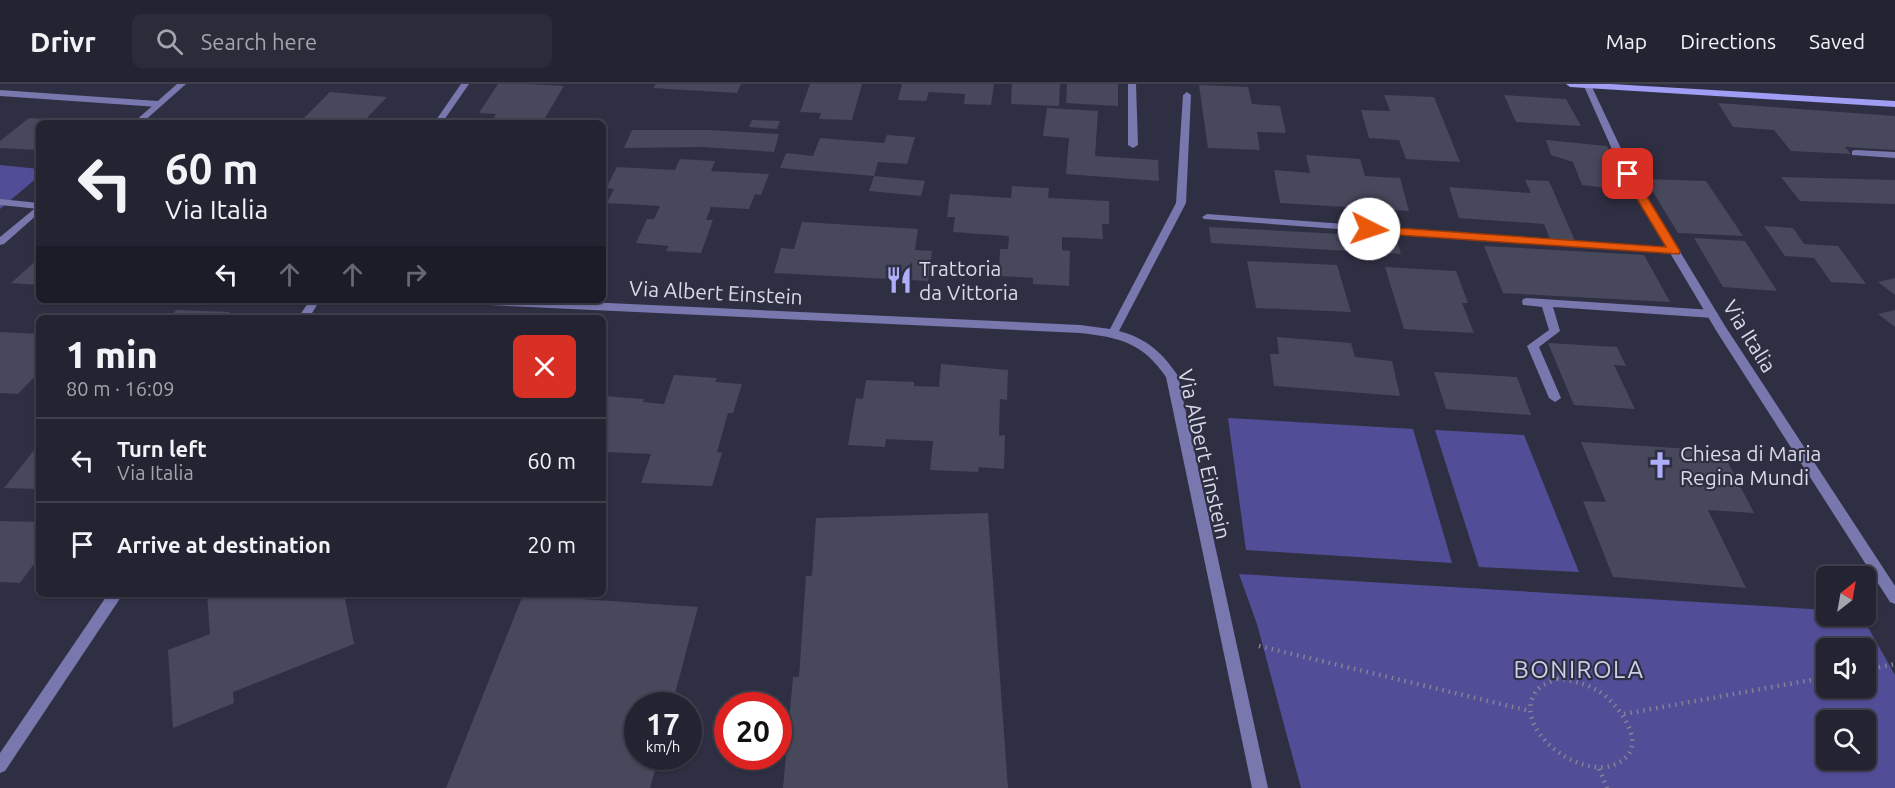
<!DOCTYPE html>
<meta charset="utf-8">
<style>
body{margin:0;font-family:Ubuntu,sans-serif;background:#2b2b3a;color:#f1f3f6;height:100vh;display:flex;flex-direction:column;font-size:22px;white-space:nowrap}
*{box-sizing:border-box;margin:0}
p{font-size:20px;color:#a3a4ac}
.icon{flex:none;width:33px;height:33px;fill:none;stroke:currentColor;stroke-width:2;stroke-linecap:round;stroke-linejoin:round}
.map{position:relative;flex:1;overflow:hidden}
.panel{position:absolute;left:36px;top:231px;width:570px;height:282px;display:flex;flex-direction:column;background:#232332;border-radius:9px;box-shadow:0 2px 4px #0004,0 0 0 2px #40404d}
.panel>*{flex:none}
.hud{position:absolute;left:36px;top:36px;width:570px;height:183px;border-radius:9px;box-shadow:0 2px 4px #0004,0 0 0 2px #40404d;background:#232332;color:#f1f3f6;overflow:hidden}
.needle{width:39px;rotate:31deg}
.buttons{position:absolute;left:1816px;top:482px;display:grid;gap:12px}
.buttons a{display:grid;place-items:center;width:60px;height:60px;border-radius:9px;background:#232332;box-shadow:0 2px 4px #0004,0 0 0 2px #40404d;font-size:30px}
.speed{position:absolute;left:624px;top:608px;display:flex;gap:12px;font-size:30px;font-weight:700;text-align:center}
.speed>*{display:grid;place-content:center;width:78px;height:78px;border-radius:50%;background:#232332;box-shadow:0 2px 4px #0004,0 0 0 2px #40404d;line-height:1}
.speed small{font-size:15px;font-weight:400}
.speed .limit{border:9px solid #d22;background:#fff;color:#111}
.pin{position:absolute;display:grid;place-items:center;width:51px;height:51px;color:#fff;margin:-26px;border-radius:12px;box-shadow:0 3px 9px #0006}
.me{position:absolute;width:66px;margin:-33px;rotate:94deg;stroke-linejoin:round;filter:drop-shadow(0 0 4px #0008)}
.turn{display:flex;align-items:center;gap:21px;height:126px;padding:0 30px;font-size:27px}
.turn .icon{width:78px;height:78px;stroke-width:2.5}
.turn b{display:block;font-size:42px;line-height:51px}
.lanes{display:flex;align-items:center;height:57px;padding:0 30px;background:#0003;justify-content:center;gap:30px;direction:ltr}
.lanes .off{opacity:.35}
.round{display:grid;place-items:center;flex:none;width:63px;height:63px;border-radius:9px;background:#2b2b3a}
.headline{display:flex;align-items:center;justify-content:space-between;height:102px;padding:0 30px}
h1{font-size:36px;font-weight:800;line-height:45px}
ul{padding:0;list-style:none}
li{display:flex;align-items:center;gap:18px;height:84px;padding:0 30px;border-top:2px solid #40404d}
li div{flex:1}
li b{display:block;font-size:22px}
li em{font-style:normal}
header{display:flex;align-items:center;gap:36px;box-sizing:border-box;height:84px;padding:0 30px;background:#232332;border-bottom:2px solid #40404d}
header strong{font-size:28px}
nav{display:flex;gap:33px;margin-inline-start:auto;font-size:21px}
.search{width:420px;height:54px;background:#2b2b3a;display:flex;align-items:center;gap:15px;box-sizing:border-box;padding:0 21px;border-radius:9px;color:#a3a4ac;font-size:22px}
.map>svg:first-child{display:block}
.green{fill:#524d97;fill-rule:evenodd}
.building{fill:#48485d}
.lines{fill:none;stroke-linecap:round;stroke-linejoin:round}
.path{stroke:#828394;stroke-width:4.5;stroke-dasharray:1.5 5;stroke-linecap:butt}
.lane{fill:#7877ae;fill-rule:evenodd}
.street{fill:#7877ae;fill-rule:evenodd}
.secondary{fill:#9f9df4;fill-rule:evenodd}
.route{fill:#ea580c;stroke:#983908;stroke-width:1.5}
.labels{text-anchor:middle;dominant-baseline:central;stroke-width:4.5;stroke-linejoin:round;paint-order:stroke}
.poi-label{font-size:21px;fill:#d9dae7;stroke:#2f2f43;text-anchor:start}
.street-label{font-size:21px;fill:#d9dae7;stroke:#2f2f43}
.quarter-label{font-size:24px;letter-spacing:1.5px;fill:#cccde7;stroke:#2f2f43}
</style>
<header>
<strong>Drivr</strong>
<div class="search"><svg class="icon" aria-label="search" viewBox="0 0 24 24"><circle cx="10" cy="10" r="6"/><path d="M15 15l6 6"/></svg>Search here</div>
<nav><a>Map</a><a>Directions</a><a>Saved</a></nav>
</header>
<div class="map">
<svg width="1895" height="704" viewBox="0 0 1895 704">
<rect width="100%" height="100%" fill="#2f2f43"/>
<g class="green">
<polygon points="0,81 39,85 39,92 0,125"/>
<polygon points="1228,334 1413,345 1452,479 1246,466"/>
<polygon points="1435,346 1524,351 1579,488 1479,483"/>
<path d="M1239,490L1827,526V531H1861L1895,591V704H1301L1257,540ZM1827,564H1866V603H1827ZM1827,636H1866V675H1827Z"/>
</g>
<g class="building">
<polygon points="498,0 525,0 564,2 542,39 473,39 476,34 493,35 496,30 479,29"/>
<polygon points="656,0 741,0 737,9 653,4"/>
<polygon points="810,0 862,0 852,36 819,35 821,29 800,28"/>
<polygon points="902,0 994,0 991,21 964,20 965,10 929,8 926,17 898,16"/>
<polygon points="1012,0 1060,0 1059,22 1011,20"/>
<polygon points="1067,0 1118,0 1118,22 1066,19"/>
<polygon points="1199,1 1248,3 1252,20 1280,22 1286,49 1257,48 1260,66 1208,64"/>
<polygon points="330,8 387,13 362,39 299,39"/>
<polygon points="1384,11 1434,13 1460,78 1406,75 1399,56 1369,54 1361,26 1390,27"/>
<polygon points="1504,11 1566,15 1581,42 1516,38"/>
<polygon points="1718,19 1895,32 1895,66 1845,63 1851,70 1791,67 1774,46 1733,43"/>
<polygon points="1047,24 1098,27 1095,72 1158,76 1159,97 1066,90 1069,54 1043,52"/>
<polygon points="29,34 75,37 75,39 39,39 39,66 0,64 0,57"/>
<polygon points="752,36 780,37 777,45 749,43"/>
<polygon points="632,46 710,46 779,50 774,68 703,63 624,64"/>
<polygon points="887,51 915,53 907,80 878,78 874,92 780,84 786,69 813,72 820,54 884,59"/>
<polygon points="1546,56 1607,62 1623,106 1582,101 1573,78 1551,71"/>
<polygon points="1306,71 1360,75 1365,92 1400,94 1409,127 1280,119 1274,86 1310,89"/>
<polygon points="680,75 715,77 711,87 769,90 761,111 755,110 749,125 711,123 706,136 713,136 701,169 666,167 669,162 636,159 647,135 654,135 660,122 607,119 614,105 606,104 617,83 675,86"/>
<polygon points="874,92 925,97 921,112 869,107"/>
<polygon points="1781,93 1895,96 1895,120 1800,117"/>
<polygon points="1645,95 1706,97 1743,152 1678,149"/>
<polygon points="1525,96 1549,97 1575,157 1550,155 1544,140 1459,134 1449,103 1531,109"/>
<polygon points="1012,102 1049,104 1048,114 1109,117 1109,140 1102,140 1103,155 1062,153 1062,166 1070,167 1069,202 1033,200 1033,194 999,192 1000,165 1008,165 1009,152 953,148 955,133 947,133 950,110 1011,114"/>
<polygon points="802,138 918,145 915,166 932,167 928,197 774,189 781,164 794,165"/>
<polygon points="1764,142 1793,144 1804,160 1838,162 1866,200 1831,198 1814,174 1785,172"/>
<polygon points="1209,143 1396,153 1401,170 1211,159"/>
<polygon points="1694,154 1745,157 1777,207 1723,203"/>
<polygon points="1484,162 1644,171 1670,218 1503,209"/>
<polygon points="39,174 39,201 11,199"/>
<polygon points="1247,177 1337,181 1351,228 1256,224"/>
<polygon points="1385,183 1456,187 1468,219 1462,219 1474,249 1404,245"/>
<polygon points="1895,194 1895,211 1878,198"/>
<polygon points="176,226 230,228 225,234 169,234"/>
<polygon points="1895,226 1895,243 1878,230"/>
<polygon points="0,248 39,250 39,288 18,310 0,309"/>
<polygon points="1277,253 1351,259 1355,273 1392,277 1400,312 1274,302 1270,270 1279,270"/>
<polygon points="1548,259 1617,263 1626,282 1614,281 1635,325 1574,321"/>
<polygon points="941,280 1008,286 1007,316 1000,315 999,352 1005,351 1004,385 979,383 978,388 930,386 933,357 886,355 885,363 848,361 856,314 863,315 866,296 914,298 914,302 939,303"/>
<polygon points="1434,288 1517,293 1531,331 1446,325"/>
<polygon points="674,291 717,294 715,298 742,300 733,329 728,329 717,368 722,369 712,402 641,399 651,370 607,368 603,376 603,312 644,315 643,318 664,320"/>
<polygon points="1581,358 1722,367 1754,429 1708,426 1746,504 1613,493 1583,417 1606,418"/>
<polygon points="39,360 39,405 4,404"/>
<polygon points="988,429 1008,704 783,704 793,593 799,593 806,492 812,492 816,434"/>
<polygon points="0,437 39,438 39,473 20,499 0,498"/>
<polygon points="207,510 294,510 294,512 344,510 354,560 233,608 234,619 173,644 168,566 210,550"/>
<polygon points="523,511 698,523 672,621 638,621 638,672 659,672 650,704 446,704"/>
</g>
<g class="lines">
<g class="path">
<polyline points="1259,562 1530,627"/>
<polyline points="1866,586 1895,580"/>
<path d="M1557,595C1571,596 1584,599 1597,606C1617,618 1652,662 1618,679C1581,699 1508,643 1537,606C1541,601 1551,598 1557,595Z"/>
<polyline points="1624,630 1827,593"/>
<polyline points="1599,685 1607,704"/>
</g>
<g class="lane">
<polygon points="1128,0 1136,0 1138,61 1133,64 1128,61"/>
<polygon points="0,6 158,17 162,20 158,23 0,12"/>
<polygon points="1855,66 1895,68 1895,74 1852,71 1852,67"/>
<polygon points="0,115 39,119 39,125 0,121"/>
<polygon points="1207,130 1674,164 1679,167 1674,170 1204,135 1202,133"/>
<polygon points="1527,214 1713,226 1718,230 1713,234 1553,223 1560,247 1539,263 1561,314 1555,318 1549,314 1527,262 1549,246 1542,223 1523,221 1522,218 1523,215"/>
</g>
<g class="street">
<polygon points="177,0 186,0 142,39 133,39"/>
<polygon points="461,0 469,0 442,39 434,39"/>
<polygon points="1583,0 1591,1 1633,90 1725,242 1895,502 1895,520 1890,518 1717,248 1623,90"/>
<path d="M1187,8L1191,11L1186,119L1119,247C1146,254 1163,269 1178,292L1268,704H1252L1166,293C1143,259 1119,253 1080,249L467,220L462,216H543L1080,241L1110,245L1176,119L1183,11Z"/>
<polygon points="39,121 39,129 4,160 0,161 0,153"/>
<polygon points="310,216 320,216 309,234 298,234"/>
<polygon points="108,510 123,510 5,687 0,689 0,669"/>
</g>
<polygon class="secondary" points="1566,0 1611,0 1895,17 1895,23 1570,3"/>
</g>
<polygon class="route" points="1624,88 1633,90 1680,167 1679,170 1369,149 1363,145 1369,142 1666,163 1622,90"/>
<defs>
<symbol id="restaurant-bare" viewBox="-9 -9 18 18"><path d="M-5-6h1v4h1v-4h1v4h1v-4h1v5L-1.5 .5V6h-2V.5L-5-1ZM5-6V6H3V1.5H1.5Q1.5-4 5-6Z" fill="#afaefa" stroke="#2f2f43" stroke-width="2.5" paint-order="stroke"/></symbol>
<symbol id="church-bare" viewBox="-9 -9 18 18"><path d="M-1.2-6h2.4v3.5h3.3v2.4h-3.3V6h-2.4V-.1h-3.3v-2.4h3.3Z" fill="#afaefa" stroke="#2f2f43" stroke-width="2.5" paint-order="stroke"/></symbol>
</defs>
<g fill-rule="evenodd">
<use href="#restaurant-bare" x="880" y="177" width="38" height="38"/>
<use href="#church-bare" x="1641" y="362" width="38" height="38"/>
</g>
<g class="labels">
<g class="poi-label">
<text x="919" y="184">Trattoria<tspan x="919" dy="24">da Vittoria</tspan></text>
<text x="1680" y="369">Chiesa di Maria<tspan x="1680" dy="24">Regina Mundi</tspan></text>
</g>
<g class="street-label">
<text transform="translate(716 208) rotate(3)">Via Albert Einstein</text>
<text transform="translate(1750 252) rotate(58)">Via Italia</text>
<text transform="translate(1205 370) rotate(77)">Via Albert Einstein</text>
</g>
<g class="quarter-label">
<text x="1579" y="585">BONIROLA</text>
</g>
</g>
</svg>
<div class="buttons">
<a><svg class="needle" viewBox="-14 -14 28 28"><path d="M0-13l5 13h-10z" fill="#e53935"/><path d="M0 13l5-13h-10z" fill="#a3a4ac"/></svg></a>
<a><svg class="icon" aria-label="sound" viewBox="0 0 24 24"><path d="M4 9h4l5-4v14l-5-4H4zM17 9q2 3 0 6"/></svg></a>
<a><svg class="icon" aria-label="search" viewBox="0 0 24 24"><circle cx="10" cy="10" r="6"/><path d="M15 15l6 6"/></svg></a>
</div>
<div class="speed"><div>17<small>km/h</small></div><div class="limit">20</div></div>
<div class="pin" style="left:1628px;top:90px;background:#d93025"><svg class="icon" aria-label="arrive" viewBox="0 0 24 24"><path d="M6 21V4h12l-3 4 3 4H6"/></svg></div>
<svg class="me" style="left:1369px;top:145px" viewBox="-20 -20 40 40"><circle r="19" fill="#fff"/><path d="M0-13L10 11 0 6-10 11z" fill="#ea580c"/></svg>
<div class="hud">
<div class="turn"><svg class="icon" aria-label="left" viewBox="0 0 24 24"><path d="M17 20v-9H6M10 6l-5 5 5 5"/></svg><div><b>60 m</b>Via Italia</div></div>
<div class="lanes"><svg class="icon" aria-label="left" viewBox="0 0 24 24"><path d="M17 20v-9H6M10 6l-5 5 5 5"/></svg><svg class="icon off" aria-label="ahead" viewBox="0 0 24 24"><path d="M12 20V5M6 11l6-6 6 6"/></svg><svg class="icon off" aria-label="ahead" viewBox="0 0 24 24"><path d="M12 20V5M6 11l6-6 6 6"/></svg><svg class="icon off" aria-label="right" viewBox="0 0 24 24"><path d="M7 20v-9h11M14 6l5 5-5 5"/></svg></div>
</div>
<section class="panel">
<div class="headline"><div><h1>1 min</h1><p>80 m · 16:09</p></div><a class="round" style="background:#d93025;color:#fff"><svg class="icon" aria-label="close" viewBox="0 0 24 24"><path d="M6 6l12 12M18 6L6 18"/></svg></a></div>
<ul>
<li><svg class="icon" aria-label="left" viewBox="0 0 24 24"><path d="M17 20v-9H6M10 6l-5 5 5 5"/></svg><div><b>Turn left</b><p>Via Italia</p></div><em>60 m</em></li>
<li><svg class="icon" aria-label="arrive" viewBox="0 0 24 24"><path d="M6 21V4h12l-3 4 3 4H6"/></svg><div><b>Arrive at destination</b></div><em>20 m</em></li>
</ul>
</section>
</div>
